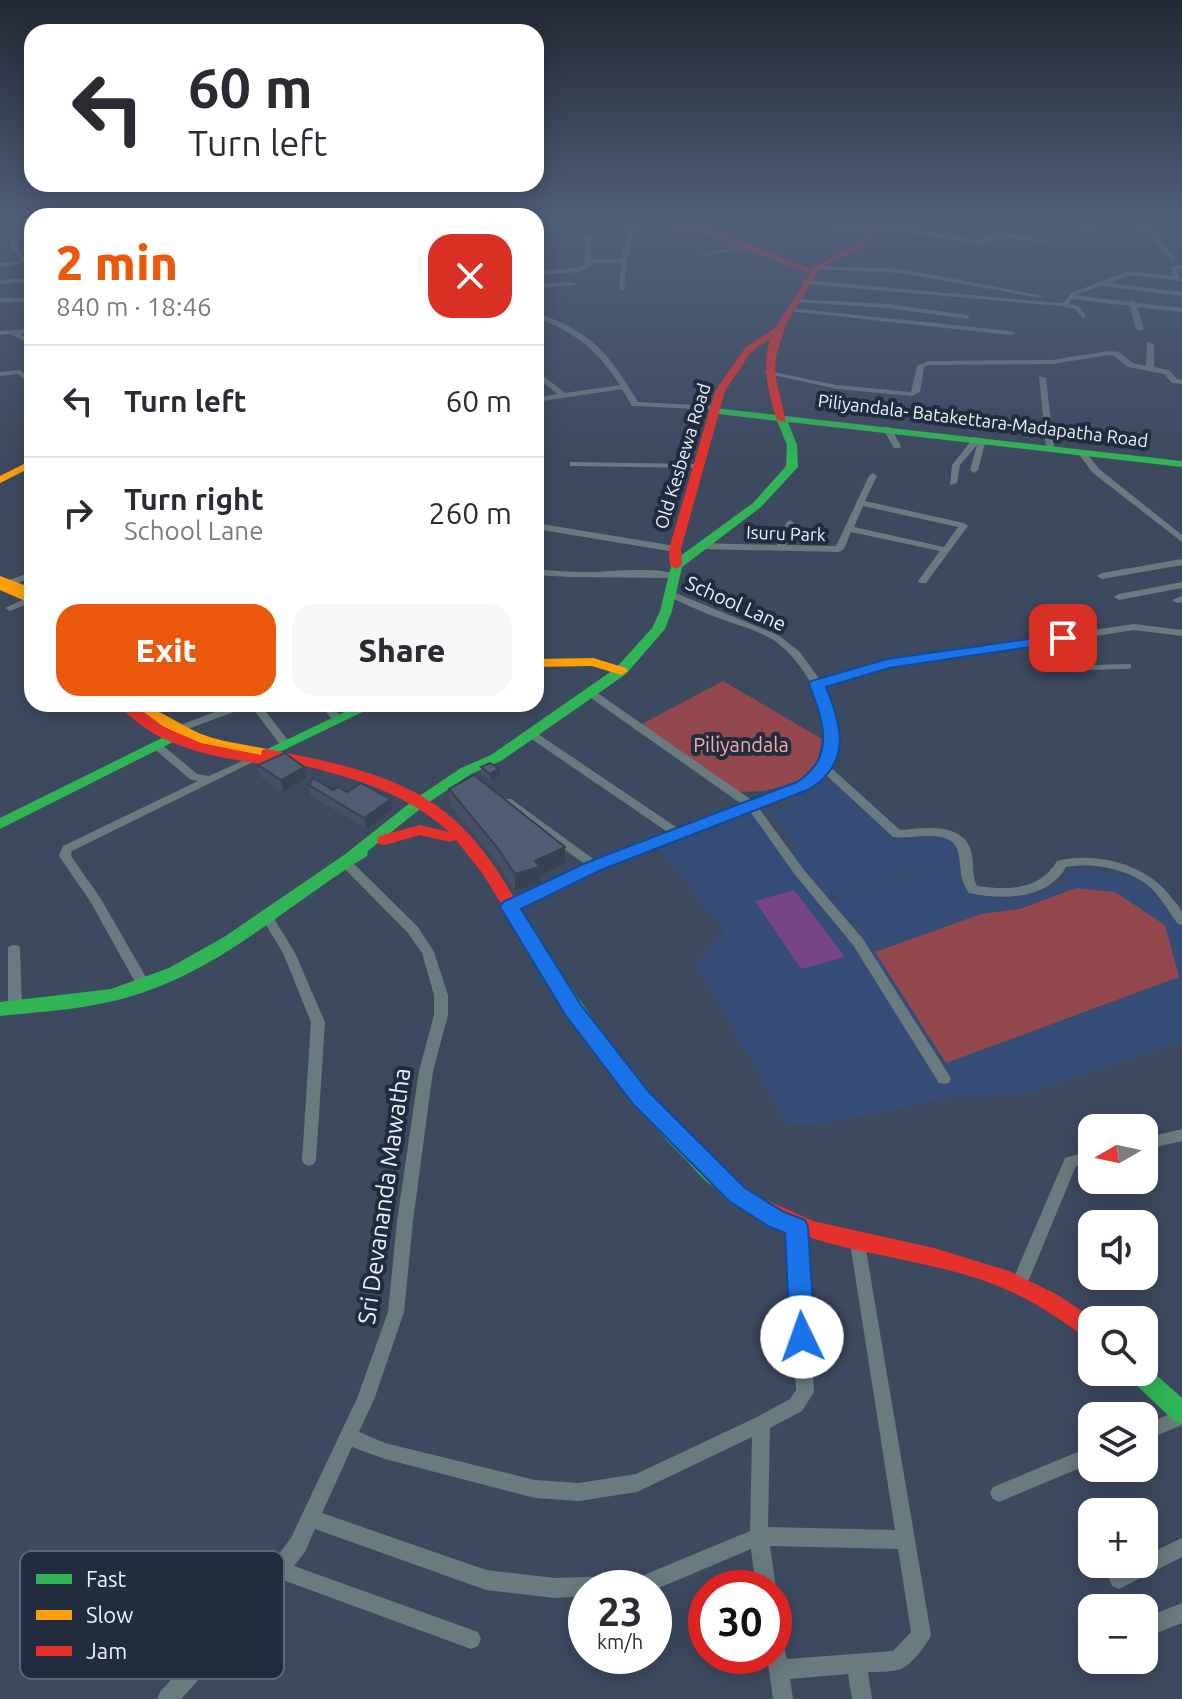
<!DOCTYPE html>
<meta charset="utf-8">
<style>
body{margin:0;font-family:Ubuntu,sans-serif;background:#f7f7f7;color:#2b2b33;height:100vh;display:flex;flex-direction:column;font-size:30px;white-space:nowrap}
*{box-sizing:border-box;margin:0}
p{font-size:26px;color:#7c7c81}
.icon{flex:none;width:44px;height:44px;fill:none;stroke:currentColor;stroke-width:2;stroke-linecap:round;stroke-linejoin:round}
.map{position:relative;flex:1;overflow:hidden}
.drawer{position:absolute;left:24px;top:208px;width:520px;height:504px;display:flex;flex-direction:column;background:#fff;border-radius:24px;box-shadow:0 4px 20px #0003}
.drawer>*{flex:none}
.top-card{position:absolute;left:24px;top:24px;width:520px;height:168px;border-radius:24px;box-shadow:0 4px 20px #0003;background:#fff;color:#2b2b33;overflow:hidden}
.needle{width:52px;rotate:261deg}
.controls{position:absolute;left:1078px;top:1114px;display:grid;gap:16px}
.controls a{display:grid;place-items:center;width:80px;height:80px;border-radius:16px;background:#fff;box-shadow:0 4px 20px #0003;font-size:40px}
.speed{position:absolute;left:568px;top:1570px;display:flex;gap:16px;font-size:40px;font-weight:700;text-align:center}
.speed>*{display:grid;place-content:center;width:104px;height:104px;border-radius:50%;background:#fff;box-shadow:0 4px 20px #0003;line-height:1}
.speed small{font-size:20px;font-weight:400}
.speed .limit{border:12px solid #d22;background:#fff;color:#111}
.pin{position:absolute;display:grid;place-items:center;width:68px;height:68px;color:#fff;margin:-34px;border-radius:16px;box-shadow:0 4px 12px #0006}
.me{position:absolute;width:88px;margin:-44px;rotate:357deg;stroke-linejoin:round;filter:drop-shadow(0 0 6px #0008)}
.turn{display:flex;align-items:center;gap:28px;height:168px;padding:0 32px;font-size:36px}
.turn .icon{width:104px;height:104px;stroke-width:2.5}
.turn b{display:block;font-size:56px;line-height:68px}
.round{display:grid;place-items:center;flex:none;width:84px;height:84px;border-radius:24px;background:#f7f7f7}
.summary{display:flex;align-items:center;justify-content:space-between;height:136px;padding:0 32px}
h1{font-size:48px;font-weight:800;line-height:60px;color:#ea580c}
.primary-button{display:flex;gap:16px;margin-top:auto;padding:16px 32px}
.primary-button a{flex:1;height:92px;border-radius:24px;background:#ea580c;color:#fff;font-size:32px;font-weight:800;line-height:92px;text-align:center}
.primary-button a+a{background:#f7f7f7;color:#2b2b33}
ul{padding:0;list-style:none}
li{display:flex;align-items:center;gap:24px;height:112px;padding:0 32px;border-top:2px solid #e1e1e2}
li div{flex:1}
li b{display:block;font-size:30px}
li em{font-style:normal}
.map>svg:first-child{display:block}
.built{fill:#344c76}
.green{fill:#92484c}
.water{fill:#784484}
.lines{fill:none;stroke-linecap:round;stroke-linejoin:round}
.street{fill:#6a7b80;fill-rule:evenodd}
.fast{fill:#30b455;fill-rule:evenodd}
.slow{fill:#ff9f0a;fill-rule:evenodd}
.jam{fill:#e5322d;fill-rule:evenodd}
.wall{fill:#455064}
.shaded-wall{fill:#384151}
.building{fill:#505d74;stroke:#384151;stroke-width:2}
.route{fill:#1a73e8;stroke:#114b97;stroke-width:2}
.labels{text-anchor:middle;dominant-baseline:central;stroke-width:8;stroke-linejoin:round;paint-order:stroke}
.far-street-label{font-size:18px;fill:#ebf1fb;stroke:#212c3e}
.street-label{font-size:20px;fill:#ebf1fb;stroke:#212c3e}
.park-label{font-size:20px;fill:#f8aaa7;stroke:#212c3e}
.near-street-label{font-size:24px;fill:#ebf1fb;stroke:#212c3e}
.key{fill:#212c3e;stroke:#5e6777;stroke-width:2}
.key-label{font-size:22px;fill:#ebf1fb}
</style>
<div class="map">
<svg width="1182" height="1699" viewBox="0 0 1182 1699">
<rect width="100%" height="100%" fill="#3d495f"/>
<g class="built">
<polygon points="832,778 895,840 912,836 948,838 958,847 960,856 825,899 788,851 797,847 768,812 788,805 794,798"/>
<polygon points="751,814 760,820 821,903 961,858 959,878 962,884 969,892 984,897 1003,899 1048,891 1064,882 1067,869 1080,867 1130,876 1145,882 1182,928 1182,1041 1023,1094 945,1098 877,1114 809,1125 787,1124 696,963 725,931 658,848"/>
</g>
<g class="green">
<polygon points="723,681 822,739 818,760 800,781 765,791 739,792 640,725"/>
<polygon points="1076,888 1115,892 1165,925 1179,977 946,1063 875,952 981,914 1020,909"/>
</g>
<polygon class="water" points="794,890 845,957 801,969 755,901"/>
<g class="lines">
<g class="street">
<path d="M13,223H19C16,240 15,255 32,262L0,267V263L21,261L10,244Z"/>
<polygon points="630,223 636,223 627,261 624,290 619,289 621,263 594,263 580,272 536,275 536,271 578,268 585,264 585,237 588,235 591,237 591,260 621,259"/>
<polygon points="781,223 793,223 777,227 774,225"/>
<polygon points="818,223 859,225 857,223 869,223 979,240 985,239 998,232 1052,242 1049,244 999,236 989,242 979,244 866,226 871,228 868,230 833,228"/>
<polygon points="1100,223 1107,223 1083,233 1078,232"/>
<polygon points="1126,223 1166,223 1163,225 1145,225 1175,257 1175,259 1171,259 1139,225"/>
<polygon points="1177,223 1182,223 1182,225 1178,224"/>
<polygon points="742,245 744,248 702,257 699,255"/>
<polygon points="1182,265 1182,269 1177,270 1180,277 1182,277 1182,281 1130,275 1109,283 1182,292 1182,296 1101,286 1075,295 1129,302 1132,300 1136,303 1182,308 1182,312 1137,307 1144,329 1140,331 1136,329 1130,306 1072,299 1069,304 1079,306 1086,316 1083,318 1075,309 1061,306 805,284 802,282 805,280 1058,303 1064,302 1071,293 1129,271 1173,276 1171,267"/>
<polygon points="814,266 902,269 1043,296 1040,298 902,273 812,269 812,267"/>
<polygon points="32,278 32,282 0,284 0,280"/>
<polygon points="573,282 576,284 575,285 536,288 536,284"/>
<rect x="0" y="298" width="32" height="4"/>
<polygon points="796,299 888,304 967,315 970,317 967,319 888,308 794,302 793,301"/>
<polygon points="790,308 1011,331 1015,333 1011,335 788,311 787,310"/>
<path d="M536,313C592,331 610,355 638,402L716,406L720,408L716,410L635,406H632L622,389L536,402V398L557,394L536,376V370L565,393L620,385C597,349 575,333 536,317Z"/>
<polygon points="32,329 32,333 20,334 32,341 32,346 11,334 0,335 0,331"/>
<polygon points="1147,342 1154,344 1154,367 1169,370 1177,379 1182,380 1182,384 1172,383 1164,374 1128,367 1114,356 1109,355 1052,364 929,365 924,367 920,392 912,396 837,389 764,373 768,371 837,385 911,392 917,366 928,361 1052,360 1109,351 1119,352 1133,363 1146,366"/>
<polygon points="20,370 32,379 32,385 18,374 0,376 0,372"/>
<polygon points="1039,376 1046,378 1054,448 1050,450 1046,448"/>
<polygon points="884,427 890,427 901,446 900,448 894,448 883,429"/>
<polygon points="974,437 986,440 978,470 974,473 970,470 977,445 960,465 957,483 950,485 952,465"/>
<polygon points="1078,450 1084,450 1099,469 1182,535 1182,542 1093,473 1077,452"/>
<polygon points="570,462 699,464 703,466 699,468 573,466 570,466"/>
<path d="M873,473L877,476L865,501L964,523L968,526L926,583H920L918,581L940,551L851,532L844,549L839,552L699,549L694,546L699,543L777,545L786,523L790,520L794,523L786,545L836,546L869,476ZM863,506L958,527L944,547L854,527Z"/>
<polygon points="536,523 675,546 680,549 675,552 536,529"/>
<polygon points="1182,559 1182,565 1102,579 1097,576 1102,573"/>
<path d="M536,569C553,571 570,572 588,572C609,572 660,566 677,575L672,578L570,577L536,575Z"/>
<polygon points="32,572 32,578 0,589 0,583"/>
<polygon points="1182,582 1182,588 1119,600 1114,597 1119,594"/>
<path d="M668,590L778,635L800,652L820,680L887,661L1056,636L1054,633V622L1048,615L1053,612C1065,616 1062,626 1066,634L1134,624L1182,630V636L1134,630L1070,640L1093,665L1131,664V668L1127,669L1086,670L1061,641L888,667L823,686C837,711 840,739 828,765L900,830C922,828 960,822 970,848C975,861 971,874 977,886C1009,890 1039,891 1057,861C1096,851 1147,864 1171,897C1174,901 1181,908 1182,913C1182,917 1182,921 1182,925L1178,924C1169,912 1161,898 1151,888C1131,869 1092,862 1066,867C1048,900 1002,900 969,893C960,880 961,871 959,856C955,825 914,840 893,837L824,773L808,787L758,807L804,870L863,939L949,1075L951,1079L949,1083L944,1084L939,1083L853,945L796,876L749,810L599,869L514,910H506L504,907L506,904L586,865L503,805L501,802L503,799H511L596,861L669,833L527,736L526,734L527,732H535L679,829L743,805L588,696L587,694L588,692H596L753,801C773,793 797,788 812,771C847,734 808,662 772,639C756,630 738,625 721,619C702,612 683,603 665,595V591Z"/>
<polygon points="31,596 32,602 10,611 5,608"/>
<polygon points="1182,596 1182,602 1177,603 1172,600"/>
<polygon points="260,704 290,743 291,745 290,747 282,747 253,709 239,710 177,733 169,733 168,731 169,729 234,705"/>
<polygon points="320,704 331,704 343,720 342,722 334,722"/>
<polygon points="157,743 161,744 197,774 209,776 253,756 259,759 72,851 71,856 101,899 151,986 149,989 139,989 90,901 59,856 63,846 198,781 190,779 153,748 151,746 153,744"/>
<path d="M344,857L348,858L418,927L434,952L448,995V1015L433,1071L413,1221L404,1312L375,1397L359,1432L385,1443L535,1480L579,1483L636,1474L755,1418L790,1399L796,1390L788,1227L790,1222L796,1220L802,1222L804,1227L814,1392L802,1411L770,1428L768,1527L895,1530L850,1243L852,1238L858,1236L864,1238L931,1635C926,1646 912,1664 901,1669C891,1672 878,1672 868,1672L872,1699H852L848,1674L790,1679L793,1699H773L767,1656H774V1630L781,1633L787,1659L893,1651L911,1632L898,1549L770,1546L776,1588L774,1592V1588H756L751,1549L654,1590V1588H586V1596L555,1598L486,1590L315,1529L305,1552L294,1566L478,1632L481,1639L478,1646L471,1649L283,1580L258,1614L181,1699H157L160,1692L244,1600L291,1538L358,1396L388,1312L397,1221L419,1071L434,1015V995L422,953L408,933L340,864L338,861L340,858ZM752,1437L750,1531L644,1575L555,1578L486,1570L322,1513L352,1447L385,1459L535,1498L579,1501L637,1492Z"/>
<polygon points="266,911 270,912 295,953 325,1022 316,1160 314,1164 309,1166 304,1164 302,1160 311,1022 283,953 260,915"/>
<polygon points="14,945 19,946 20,949 22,1008 20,1011 10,1011 8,1008 8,949 9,946"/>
<polygon points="1182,1129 1182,1141 1144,1150 1144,1138"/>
<polygon points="1092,1150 1092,1162 1076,1166 1025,1289 1019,1291 1013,1289 1011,1284 1065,1158"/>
<polygon points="1182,1409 1182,1425 1144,1441 1144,1425"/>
<polygon points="1092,1446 1092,1463 999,1502 993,1499 990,1493 993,1487"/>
<polygon points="1182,1538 1182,1557 1119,1589 1112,1586 1109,1579 1112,1572 1129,1564 1144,1564 1144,1556"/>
<polygon points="1182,1603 1182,1623 1144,1638 1144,1618"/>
</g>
<g class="fast">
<path d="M715,408L1182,461V467L788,422L797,445L798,467L761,507L682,567L672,611L665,629L626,674L501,761L471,774L425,805L368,851L367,856C295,900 230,961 150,990C102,1008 51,1011 0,1016V1002L111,989L169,968L224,937L344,855L415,799L461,768L491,755L616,668L652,628L660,611L672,562L753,503L786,466L787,445L777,421L711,413V409Z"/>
<polygon points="361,704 379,704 263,760 253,760 251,757"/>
<polygon points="170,734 177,738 175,741 0,829 0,818"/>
<path d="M515,907L521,909C583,1011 643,1094 729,1176L732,1182L729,1188C712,1194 697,1171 686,1160C613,1088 558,1001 507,913Z"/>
<polygon points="1144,1364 1182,1398 1182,1424 1174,1421 1130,1379 1127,1372 1144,1372"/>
</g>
<g class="slow">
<polygon points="32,460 32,467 0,483 0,476"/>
<polygon points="0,576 32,588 32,604 0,590"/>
<polygon points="593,658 626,668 628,671 621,675 592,666 536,667 536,659"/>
<path d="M130,704C156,704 179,726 204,735C226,743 249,745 272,750L274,753C251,772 149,725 130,704Z"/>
</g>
<g class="jam">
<path d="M653,223C705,219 762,250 810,269L850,247L882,223H890L856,251L820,268L786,324L776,356L775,374L786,422L777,420C768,392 762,368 770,339L751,352L725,391L681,549L682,565L676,569L670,565L669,549L715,391L745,348L775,328L810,274L710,236Z"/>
<path d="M118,704H133L164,727L201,743L261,755L262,750L267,749C328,761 401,774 450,816C481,842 503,878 523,913L521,917H509L483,874L456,840L450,842L420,835L385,845L379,844L377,840L379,836L420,825L449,832C404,790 343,775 285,761C276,768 261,764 249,762C201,755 150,742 118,704Z"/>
<path d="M722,1174L760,1197L813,1221L934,1248L1009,1271L1056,1294L1096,1320H1092V1340C1079,1335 1068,1324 1056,1317C1032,1301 1006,1288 979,1279C898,1252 807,1252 735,1202C726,1196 717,1191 712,1182L715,1176Z"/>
</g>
</g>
<g class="wall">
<polygon points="258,765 306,778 283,792 261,777"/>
<polygon points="481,767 500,775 491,782 481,775"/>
<polygon points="309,785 347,792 392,810 366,829 310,795"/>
<polygon points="449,789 565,847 565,863 540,875 541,883 515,890 497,862 450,805"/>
</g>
<g class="shaded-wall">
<polygon points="304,767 306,778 283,792 281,780"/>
<polygon points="499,768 500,775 491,782 490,774"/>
<polygon points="391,799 392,810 366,829 364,818"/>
<polygon points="565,847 565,863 540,875 541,883 515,890 515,874 535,861"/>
</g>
<g class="building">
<polygon points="285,753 304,767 281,780 258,765"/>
<polygon points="490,763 499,768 490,774 481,767"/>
<polygon points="474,775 565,847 535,861 540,867 515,874 496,846 449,789"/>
<polygon points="313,778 333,790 338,787 347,792 361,783 391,799 364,818 309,785"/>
</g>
<linearGradient id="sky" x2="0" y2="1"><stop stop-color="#222834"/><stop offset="0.48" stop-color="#515f7a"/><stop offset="1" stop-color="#515f7a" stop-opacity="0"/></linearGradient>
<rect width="1182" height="460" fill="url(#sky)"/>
<path class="route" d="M1063,634L1069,635V641L889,668L826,687C842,726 852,762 810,789L601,870L521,909L581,1005L649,1092L745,1188L784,1212L805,1220L808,1227L815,1337L811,1345L802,1348L793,1345L790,1337L785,1233L768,1226L729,1201L633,1104L566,1016L500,907L503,902L588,862L797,782C837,757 823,720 809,684L811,681L887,659Z"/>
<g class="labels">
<g class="far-street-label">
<text transform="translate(983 420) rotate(7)">Piliyandala- Batakettara-Madapatha Road</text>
<text transform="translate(682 456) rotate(-73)">Old Kesbewa Road</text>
<text transform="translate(786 533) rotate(2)">Isuru Park</text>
</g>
<g class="street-label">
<text transform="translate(736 603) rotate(24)">School Lane</text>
</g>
<g class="park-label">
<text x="741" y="744">Piliyandala</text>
</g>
<g class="near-street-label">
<text transform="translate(384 1196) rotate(-82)">Sri Devananda Mawatha</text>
</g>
</g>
<rect x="20" y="1551" width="264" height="128" rx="12" class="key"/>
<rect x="36" y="1574" width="36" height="10" fill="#30b455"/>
<rect x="36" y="1610" width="36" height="10" fill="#ff9f0a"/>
<rect x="36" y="1646" width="36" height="10" fill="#e5322d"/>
<g class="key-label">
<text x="86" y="1587">Fast</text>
<text x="86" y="1623">Slow</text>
<text x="86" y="1659">Jam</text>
</g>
</svg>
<div class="controls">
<a><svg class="needle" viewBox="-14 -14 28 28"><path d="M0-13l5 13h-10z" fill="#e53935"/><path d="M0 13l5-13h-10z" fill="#7c7c81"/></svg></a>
<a><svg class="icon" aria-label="sound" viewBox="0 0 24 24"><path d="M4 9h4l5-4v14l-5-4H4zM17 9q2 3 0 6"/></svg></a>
<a><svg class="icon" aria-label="search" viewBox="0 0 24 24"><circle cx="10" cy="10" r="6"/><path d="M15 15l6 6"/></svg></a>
<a><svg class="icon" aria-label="layers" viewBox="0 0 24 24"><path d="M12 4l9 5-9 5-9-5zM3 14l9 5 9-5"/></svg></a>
<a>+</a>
<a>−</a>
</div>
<div class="speed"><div>23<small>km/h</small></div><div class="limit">30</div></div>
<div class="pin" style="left:1063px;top:638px;background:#d93025"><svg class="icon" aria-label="arrive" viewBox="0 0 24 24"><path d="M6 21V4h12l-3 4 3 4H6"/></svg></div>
<svg class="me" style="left:802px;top:1337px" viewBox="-20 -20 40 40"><circle r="19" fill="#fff"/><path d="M0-13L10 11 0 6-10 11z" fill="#1a73e8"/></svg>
<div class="top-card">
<div class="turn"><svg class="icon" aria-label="left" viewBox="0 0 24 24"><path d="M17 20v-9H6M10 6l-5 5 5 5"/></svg><div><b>60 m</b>Turn left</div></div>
</div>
<section class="drawer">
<div class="summary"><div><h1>2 min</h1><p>840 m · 18:46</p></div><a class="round" style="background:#d93025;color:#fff"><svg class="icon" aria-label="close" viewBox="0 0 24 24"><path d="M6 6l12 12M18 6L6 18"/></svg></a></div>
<ul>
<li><svg class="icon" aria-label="left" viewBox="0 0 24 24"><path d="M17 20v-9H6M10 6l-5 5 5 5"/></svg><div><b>Turn left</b></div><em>60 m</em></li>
<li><svg class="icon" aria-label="right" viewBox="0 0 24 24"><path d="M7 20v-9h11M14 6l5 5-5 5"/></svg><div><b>Turn right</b><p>School Lane</p></div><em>260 m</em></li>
</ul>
<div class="primary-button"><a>Exit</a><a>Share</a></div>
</section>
</div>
